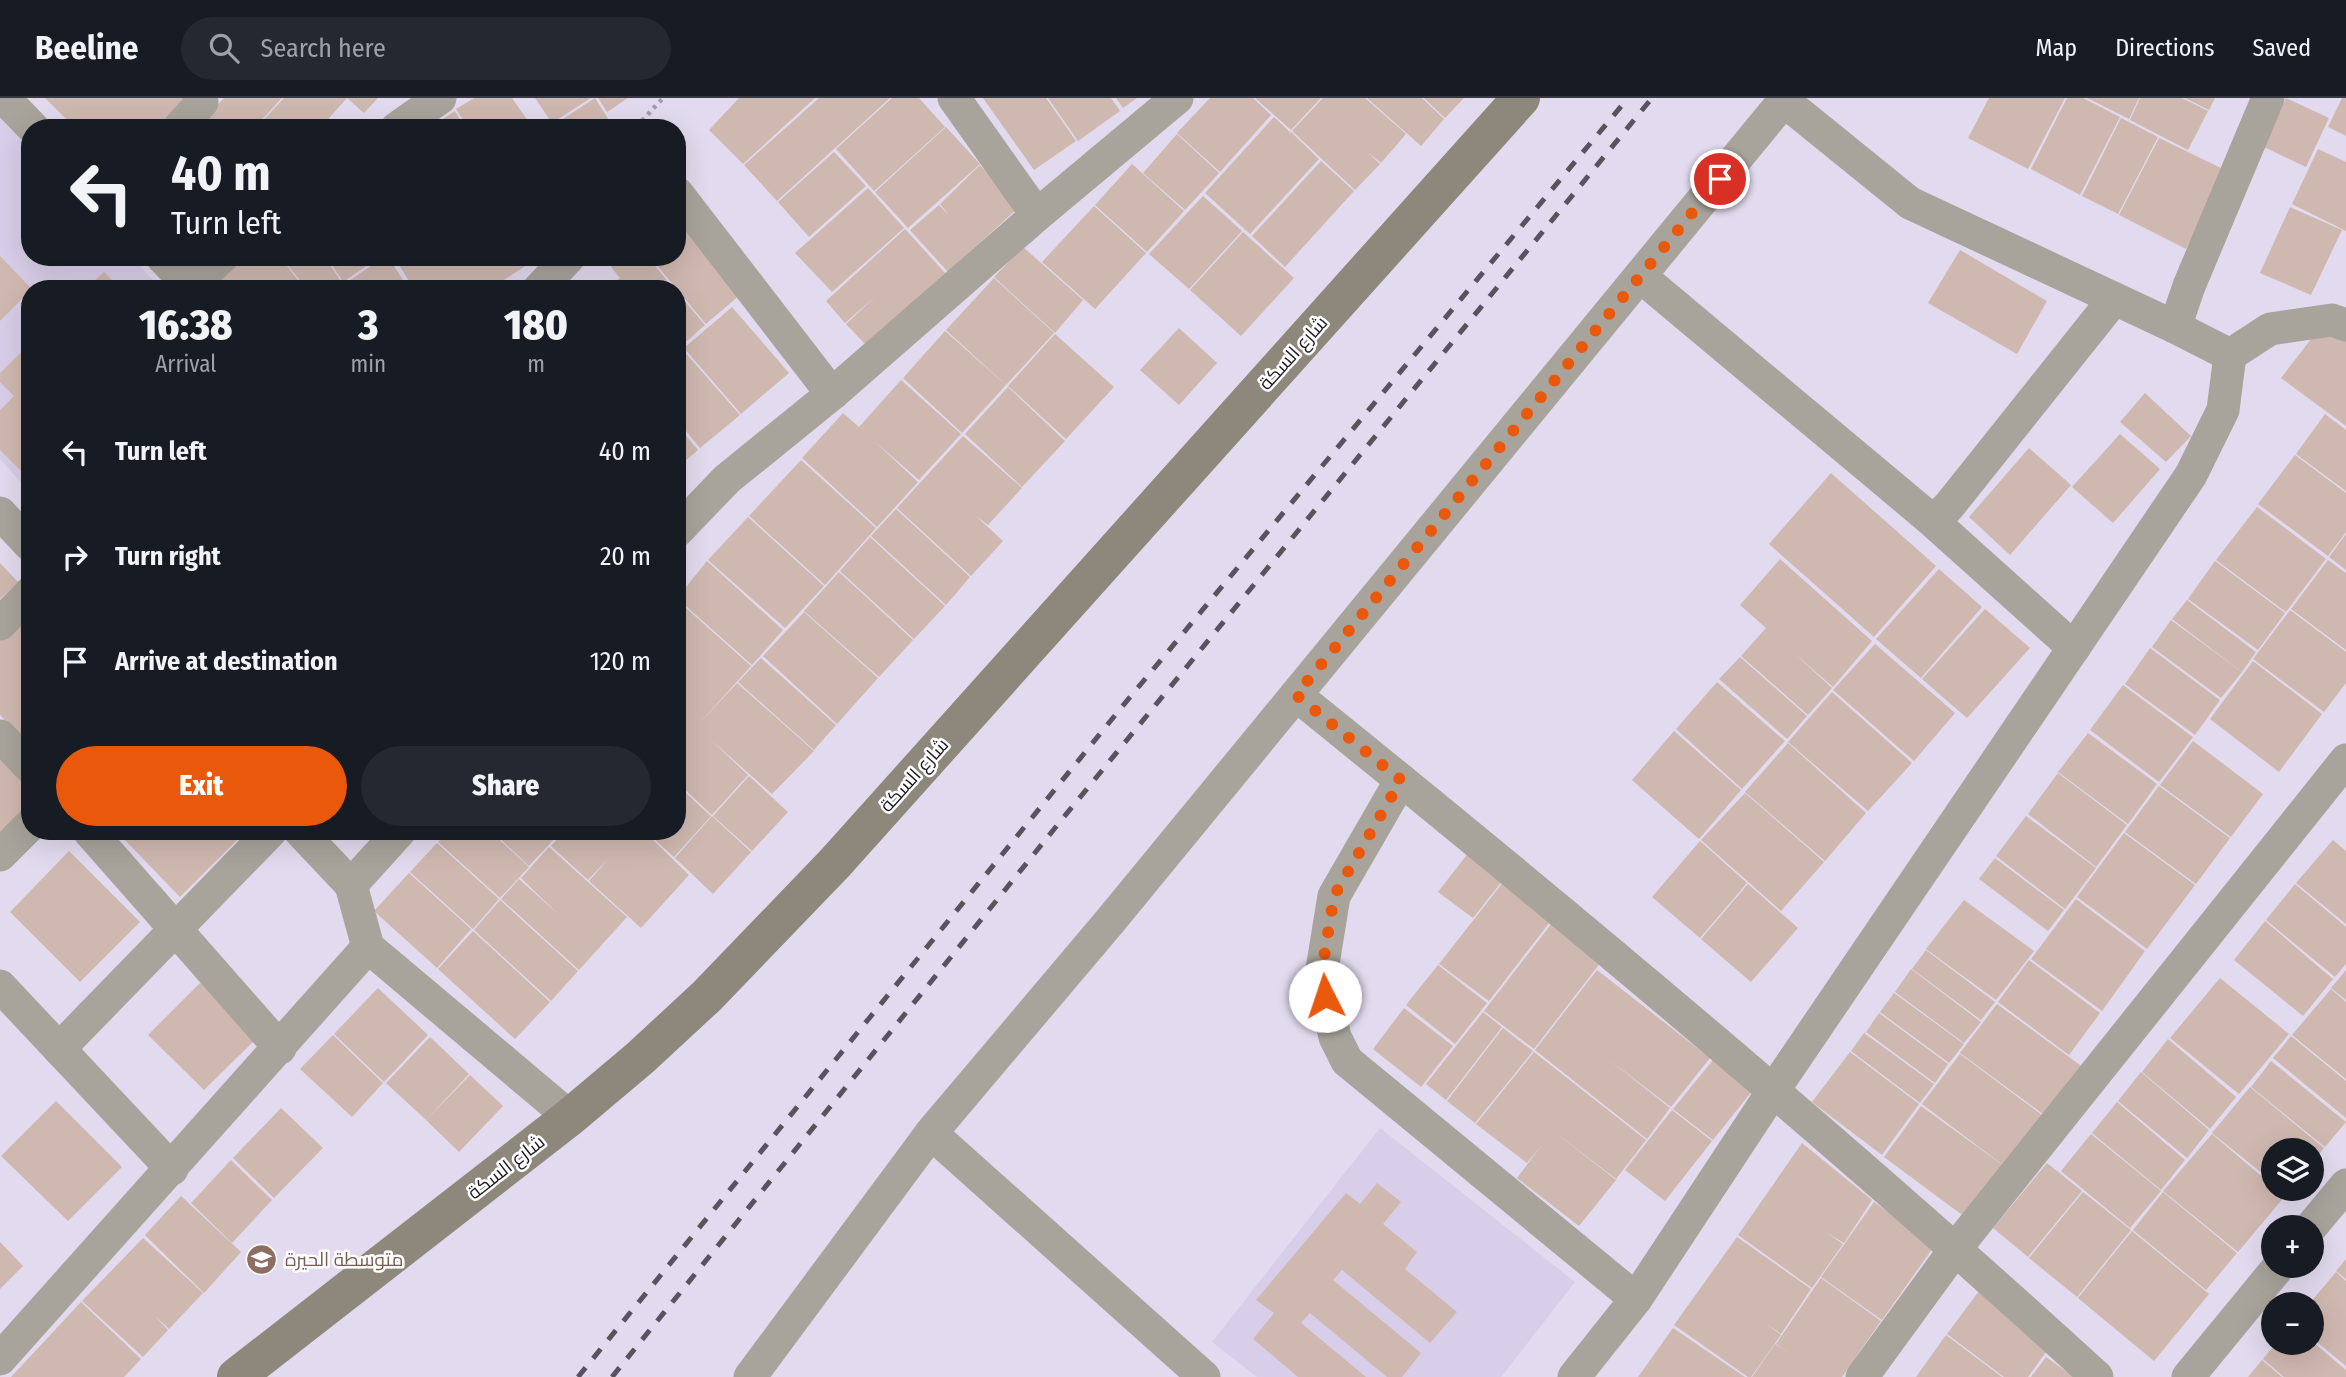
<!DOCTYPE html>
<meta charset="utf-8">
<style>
body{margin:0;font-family:"Fira Sans Condensed",Cairo,sans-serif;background:#242831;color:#f1f3f6;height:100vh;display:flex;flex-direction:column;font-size:26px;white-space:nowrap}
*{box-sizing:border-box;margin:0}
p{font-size:23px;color:#9ea1a6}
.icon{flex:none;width:38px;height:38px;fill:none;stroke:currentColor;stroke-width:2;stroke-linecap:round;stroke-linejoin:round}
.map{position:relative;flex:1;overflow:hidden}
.panel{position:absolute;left:21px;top:182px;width:665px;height:560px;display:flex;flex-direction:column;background:#171b24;border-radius:28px;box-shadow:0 7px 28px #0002}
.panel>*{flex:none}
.top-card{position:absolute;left:21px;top:21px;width:665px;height:147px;border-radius:28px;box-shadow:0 7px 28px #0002;background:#171b24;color:#f1f3f6;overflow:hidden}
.tools{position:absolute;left:2261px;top:1040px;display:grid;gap:14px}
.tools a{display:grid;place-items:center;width:63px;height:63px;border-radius:50%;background:#171b24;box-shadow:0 7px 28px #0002;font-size:35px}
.pin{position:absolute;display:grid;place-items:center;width:60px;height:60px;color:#fff;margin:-30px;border:4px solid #fff;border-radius:50%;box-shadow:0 2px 7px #0007}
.me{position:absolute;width:77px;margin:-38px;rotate:356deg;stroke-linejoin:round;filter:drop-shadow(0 0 5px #0008)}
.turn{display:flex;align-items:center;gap:24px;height:147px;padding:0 35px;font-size:32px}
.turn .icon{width:91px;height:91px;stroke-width:2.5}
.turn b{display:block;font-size:49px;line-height:60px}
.eta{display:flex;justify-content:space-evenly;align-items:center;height:119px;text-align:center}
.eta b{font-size:42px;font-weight:800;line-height:49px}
.action{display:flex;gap:14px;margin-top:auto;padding:14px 35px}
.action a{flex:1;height:80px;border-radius:42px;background:#ea580c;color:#fff;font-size:28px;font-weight:800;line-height:80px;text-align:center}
.action a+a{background:#242831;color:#f1f3f6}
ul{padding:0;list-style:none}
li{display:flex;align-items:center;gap:21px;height:105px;padding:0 35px}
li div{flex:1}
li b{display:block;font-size:26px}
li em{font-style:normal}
header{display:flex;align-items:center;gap:42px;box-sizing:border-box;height:98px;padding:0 35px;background:#171b24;border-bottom:2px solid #363941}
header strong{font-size:33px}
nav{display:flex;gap:38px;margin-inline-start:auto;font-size:24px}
.search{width:490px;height:63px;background:#242831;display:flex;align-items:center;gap:18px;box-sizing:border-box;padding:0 24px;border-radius:38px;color:#9ea1a6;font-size:26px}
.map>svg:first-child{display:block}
.built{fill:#d9cee9}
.building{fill:#cfb8b0}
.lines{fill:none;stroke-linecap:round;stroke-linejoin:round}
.path{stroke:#a19baa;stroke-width:4.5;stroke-dasharray:3.5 5;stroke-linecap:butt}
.street{stroke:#a8a49c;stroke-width:33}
.secondary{stroke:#8d887b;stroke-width:38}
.rail{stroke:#58535e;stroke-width:5;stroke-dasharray:12 12;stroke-linecap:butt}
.route{stroke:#ea580c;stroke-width:12;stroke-dasharray:0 21.6}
.labels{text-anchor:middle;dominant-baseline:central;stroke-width:5;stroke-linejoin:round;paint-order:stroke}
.street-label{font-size:19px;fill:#1b181f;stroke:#fff}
.education-label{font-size:19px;fill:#785e54;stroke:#fff;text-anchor:start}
</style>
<header>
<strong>Beeline</strong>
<div class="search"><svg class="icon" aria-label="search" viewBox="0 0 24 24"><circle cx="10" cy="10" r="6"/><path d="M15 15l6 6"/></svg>Search here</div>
<nav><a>Map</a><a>Directions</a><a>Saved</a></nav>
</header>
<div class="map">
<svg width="2346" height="1279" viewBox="0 0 2346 1279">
<rect width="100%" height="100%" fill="#e2daee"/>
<g class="built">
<polygon points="0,20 30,52 30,159 131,159 161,191 30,191 30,394 0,361"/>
<polygon points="1380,1030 1575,1184 1501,1279 1257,1279 1212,1244"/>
</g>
<g class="building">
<polygon points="45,0 191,0 162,30 75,30"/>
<polygon points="224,0 282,0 254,30 195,30"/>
<polygon points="284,0 378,0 364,15 347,0 320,30 256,30"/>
<polygon points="474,0 512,0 533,30 468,30 456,11"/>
<polygon points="535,0 591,0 552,25"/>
<polygon points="595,0 614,30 554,30 552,28"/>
<polygon points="598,0 628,0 607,14"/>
<polygon points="739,0 815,0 743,66 709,32"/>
<polygon points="819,0 890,0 777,103 744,67"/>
<polygon points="892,0 919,0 945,29 874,93 836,51"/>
<polygon points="983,0 1046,0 1076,43 1034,72"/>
<polygon points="1048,0 1111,0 1120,13 1078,43"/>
<polygon points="1116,0 1137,0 1123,10"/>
<polygon points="1210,0 1253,0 1271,17 1220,74 1177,35"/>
<polygon points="1255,0 1321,0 1291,32"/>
<polygon points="1323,0 1365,0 1406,36 1381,65 1366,53 1380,66 1355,92 1292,33"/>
<polygon points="1367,0 1422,0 1444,21 1421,48"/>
<polygon points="1424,0 1464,0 1445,20"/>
<polygon points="1989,0 2065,0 2028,71 1968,40"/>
<polygon points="2067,0 2083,0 2120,19 2080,97 2031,71"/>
<polygon points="2087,0 2139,0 2129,21"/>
<polygon points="2140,0 2182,0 2208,13 2188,52 2130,22"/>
<polygon points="2185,0 2215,0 2209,12"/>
<polygon points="2286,0 2329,20 2306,69 2264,49"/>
<polygon points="2342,0 2346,0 2346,38 2328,29"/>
<polygon points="455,13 465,30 429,30"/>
<polygon points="1274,19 1290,34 1289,36 1291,34 1319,61 1250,136 1205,95"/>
<polygon points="2121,20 2158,39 2118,116 2082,98"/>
<polygon points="946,29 980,66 908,130 875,94"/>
<polygon points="1177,36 1219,75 1185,112 1143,75"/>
<polygon points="2159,40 2227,73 2186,151 2119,117"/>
<polygon points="2318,51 2346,64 2346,133 2292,106"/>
<polygon points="834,54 866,88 809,139 778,104"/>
<polygon points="1321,63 1354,93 1285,169 1252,138"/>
<polygon points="1132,66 1184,113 1147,154 1095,107"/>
<polygon points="980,67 1019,109 948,174 910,132 939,107 949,117 940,106"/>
<polygon points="868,90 904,130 832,194 795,155"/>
<polygon points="1203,98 1242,133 1189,191 1149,156"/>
<polygon points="1094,108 1146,155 1095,211 1042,164"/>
<polygon points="2290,109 2342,132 2311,197 2260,175"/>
<polygon points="677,113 748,190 706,226 650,159 677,159"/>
<polygon points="905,131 946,176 867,248 846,226 876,198 845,225 826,203"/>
<polygon points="1243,134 1294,180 1241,238 1190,192"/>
<polygon points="1023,149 1083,202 1055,235 994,179"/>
<polygon points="1960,152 2047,203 2017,256 1928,205"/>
<polygon points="0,158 32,191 0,223"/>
<polygon points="239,159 280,159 305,191 224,191 215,182"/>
<polygon points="281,159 325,159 342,185 333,191 307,191"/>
<polygon points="327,159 380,159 343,184"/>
<polygon points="384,159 388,159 409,191 337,191"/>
<polygon points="394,159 539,159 490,191 414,191"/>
<polygon points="623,159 648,159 674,191 608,191 620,180 611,169"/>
<polygon points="104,174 121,191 86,191"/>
<polygon points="994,180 1054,235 1006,287 946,232"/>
<polygon points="677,194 705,227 680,249 677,246"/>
<polygon points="732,209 789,275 741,316 684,250"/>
<polygon points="1179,230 1217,265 1179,307 1140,272"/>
<polygon points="2318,232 2346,233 2346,328 2281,280"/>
<polygon points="945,233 1006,287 962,335 903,280"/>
<polygon points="1055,236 1114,289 1066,341 1008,288"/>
<polygon points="30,246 30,307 23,313 30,320 30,382 0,352 0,312 14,298 0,284 0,275"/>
<polygon points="682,251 740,317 700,350 677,322 677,255"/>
<polygon points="901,282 961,336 919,382 874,343 918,384 877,429 802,360 843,315 859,329"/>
<polygon points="1008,289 1065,343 1022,389 965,336"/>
<polygon points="2145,295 2191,338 2166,364 2120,324"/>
<polygon points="2325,316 2346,332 2346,393 2296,356"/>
<polygon points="677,327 698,352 677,370"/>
<polygon points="2120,336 2160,371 2113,425 2072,389"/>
<polygon points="963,338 1022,390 988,427 976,418 1003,443 971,478 897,410"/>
<polygon points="2029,350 2071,387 2010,457 1969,419"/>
<polygon points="2295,357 2346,395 2346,434 2328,458 2258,406"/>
<polygon points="801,362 876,430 825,487 749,418"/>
<polygon points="1831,375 1936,468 1874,539 1769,446"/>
<polygon points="2257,409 2326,461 2286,514 2216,462"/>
<polygon points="896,411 970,479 946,507 871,438"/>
<polygon points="748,419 824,488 785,530 708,462"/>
<polygon points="2346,436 2346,472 2329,459"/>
<polygon points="870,439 945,508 914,541 840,473"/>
<polygon points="1780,461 1872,543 1833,589 1794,555 1832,590 1808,617 1741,558 1766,530 1740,507"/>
<polygon points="2328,462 2346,475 2346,552 2291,511"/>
<polygon points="707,463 783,532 752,567 677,500"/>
<polygon points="2215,463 2285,515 2258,552 2188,501"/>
<polygon points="0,465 18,484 0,501"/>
<polygon points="1939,471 1982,509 1921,580 1876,541"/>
<polygon points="839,474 913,542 879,579 804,513"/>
<polygon points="677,502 751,568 696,629 737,585 814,653 772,696 711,642 748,677 712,717 677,684"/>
<polygon points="2187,502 2256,554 2242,574 2172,521"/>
<polygon points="30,508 30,648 0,617 0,538"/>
<polygon points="1985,511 2030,550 1967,620 1922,581"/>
<polygon points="2290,512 2346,554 2346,585 2324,614 2253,561"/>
<polygon points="804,514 878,580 837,626 763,558"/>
<polygon points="2171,522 2242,574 2221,600 2152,549"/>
<polygon points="1875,546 1955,615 1914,663 1833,592"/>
<polygon points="2150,550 2220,602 2195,637 2125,586"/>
<polygon points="1740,559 1807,618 1787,641 1719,581"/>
<polygon points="761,560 836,627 814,652 738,584"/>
<polygon points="2253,563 2322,616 2279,674 2210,621"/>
<polygon points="1717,584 1785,643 1742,691 1676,631"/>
<polygon points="2123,587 2193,639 2159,684 2090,632"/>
<polygon points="1832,594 1912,665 1868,713 1788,644"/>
<polygon points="1674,633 1741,692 1699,741 1632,682"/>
<polygon points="2088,635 2157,686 2128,726 2058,674"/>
<polygon points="2193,643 2263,696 2231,739 2160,687"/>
<polygon points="1788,645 1866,715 1825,763 1745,694"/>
<polygon points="0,662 30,671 30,707 0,735"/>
<polygon points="2058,675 2127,727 2096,769 2028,716"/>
<polygon points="749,678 788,714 752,753 713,718"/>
<polygon points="677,687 711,718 674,759 645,733 677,733"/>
<polygon points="2159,688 2230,740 2196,786 2125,734"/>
<polygon points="1745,695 1824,764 1781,813 1701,742"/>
<polygon points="712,718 751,754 713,796 675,760"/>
<polygon points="2026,718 2096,770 2065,811 1996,758"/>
<polygon points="126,733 238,733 242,737 180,799 121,738"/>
<polygon points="447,733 490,733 529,769 500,800 438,744"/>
<polygon points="492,733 551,733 557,738 529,768"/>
<polygon points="564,733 644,733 689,777 641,830 589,783 609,760 588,782 551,748"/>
<polygon points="2124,735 2195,787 2147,851 2077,799"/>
<polygon points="2333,742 2346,753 2346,826 2296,785"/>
<polygon points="1700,743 1747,785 1700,840 1652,799"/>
<polygon points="437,745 499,801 473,831 410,774"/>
<polygon points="549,749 627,819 579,872 501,801 519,781 558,816 521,780"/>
<polygon points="69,753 140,824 80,884 10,814"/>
<polygon points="1469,754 1503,782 1473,820 1438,794"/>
<polygon points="1995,760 2064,812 2048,833 1979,781"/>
<polygon points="409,775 471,831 437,870 374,813"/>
<polygon points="1504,783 1553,820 1489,903 1439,866"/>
<polygon points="1748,786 1798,830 1751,884 1701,841"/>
<polygon points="2295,786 2346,829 2346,866 2335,879 2266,822"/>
<polygon points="2076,801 2145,853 2102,913 2031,861"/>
<polygon points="500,802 578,873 551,903 474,832"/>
<polygon points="1964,802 2034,853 1996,902 1926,851"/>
<polygon points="1555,821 1604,860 1534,951 1484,913"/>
<polygon points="2265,823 2333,881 2303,918 2234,862"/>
<polygon points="473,833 550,904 515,941 438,871"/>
<polygon points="1926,852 1995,904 1981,922 1912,871"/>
<polygon points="2029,862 2100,915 2069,957 1998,904"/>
<polygon points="1438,867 1487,905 1455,946 1406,907"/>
<polygon points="1911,871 1981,924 1964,945 1895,894"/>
<polygon points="1597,872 1710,960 1671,1009 1608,961 1670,1010 1647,1041 1535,952"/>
<polygon points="2346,872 2346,902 2331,890"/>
<polygon points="2220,880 2289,936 2239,996 2170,940"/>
<polygon points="201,884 257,940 204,992 148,937"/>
<polygon points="378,890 428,937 384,984 334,936"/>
<polygon points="2331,891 2346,904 2346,981 2292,937"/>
<polygon points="1894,895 1964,946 1949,965 1880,914"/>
<polygon points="1997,906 2084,970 2047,1019 1960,955"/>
<polygon points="1404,910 1453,948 1421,989 1373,951"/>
<polygon points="1483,914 1502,929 1446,1002 1426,986"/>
<polygon points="1879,915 1948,966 1935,985 1866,934"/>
<polygon points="1503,930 1533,953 1475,1025 1447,1003"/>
<polygon points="1864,935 1934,986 1920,1005 1851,953"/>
<polygon points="333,937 383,985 352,1019 300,971"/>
<polygon points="2291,938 2346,983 2346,1020 2273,960"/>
<polygon points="430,939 469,976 426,1022 386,985"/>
<polygon points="2168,941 2236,999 2210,1031 2142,974"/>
<polygon points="1534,954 1646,1042 1616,1081 1552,1032 1616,1082 1579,1128 1517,1080 1541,1048 1527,1065 1476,1026"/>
<polygon points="1850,954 1919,1006 1882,1057 1812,1004"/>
<polygon points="1960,956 2046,1020 2008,1071 1922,1006"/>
<polygon points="1713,962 1752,993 1713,1042 1673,1011"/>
<polygon points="2271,963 2346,1024 2325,1049 2251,989"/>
<polygon points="2141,974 2209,1032 2187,1060 2118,1003"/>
<polygon points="470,977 503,1008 459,1054 426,1022"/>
<polygon points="2250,989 2324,1050 2312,1065 2312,1052 2273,1052 2273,1084 2212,1035"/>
<polygon points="56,1003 122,1069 68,1123 1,1058"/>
<polygon points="2117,1004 2185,1062 2161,1092 2092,1035"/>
<polygon points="1921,1008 2008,1071 1969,1122 1884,1059"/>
<polygon points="281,1010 323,1050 274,1100 233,1060"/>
<polygon points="1672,1012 1712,1043 1665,1103 1625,1072"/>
<polygon points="2091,1036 2161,1093 2130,1130 2061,1073"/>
<polygon points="2212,1036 2273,1088 2273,1090 2285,1098 2238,1154 2163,1093"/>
<polygon points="1802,1045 1872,1102 1844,1145 1827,1135 1843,1146 1812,1190 1738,1137"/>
<polygon points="231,1062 272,1102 232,1145 191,1105"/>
<polygon points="2047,1065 2082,1093 2028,1159 1993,1130"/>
<polygon points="1377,1085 1401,1104 1383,1126 1417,1154 1405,1171 1457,1214 1430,1245 1342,1172 1333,1182 1421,1255 1402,1279 1387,1279 1310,1215 1301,1225 1366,1279 1298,1279 1253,1241 1274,1215 1256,1202 1346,1095 1360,1106"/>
<polygon points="2083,1094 2131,1132 2077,1199 2029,1160"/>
<polygon points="2163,1094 2237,1155 2206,1192 2133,1132"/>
<polygon points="181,1098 241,1154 204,1195 145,1137"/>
<polygon points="1874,1104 1935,1147 1882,1222 1821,1179"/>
<polygon points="2132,1133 2209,1196 2154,1263 2078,1200"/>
<polygon points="1737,1139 1811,1191 1781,1236 1765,1225 1781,1237 1751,1279 1748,1279 1674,1227"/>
<polygon points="143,1140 203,1195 169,1231 155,1218 168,1232 143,1259 82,1203"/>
<polygon points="0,1144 23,1168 0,1191"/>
<polygon points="2346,1161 2346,1181 2336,1173"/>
<polygon points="2336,1174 2346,1183 2346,1268 2312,1240 2312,1206 2309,1206"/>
<polygon points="1821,1180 1881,1223 1842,1279 1752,1279 1775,1246 1790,1255 1776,1246"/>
<polygon points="1979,1193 2051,1247 2028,1279 2004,1279 1947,1236"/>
<polygon points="81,1204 141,1261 124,1279 11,1279"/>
<polygon points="1673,1230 1745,1279 1638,1279"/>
<polygon points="1946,1237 2002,1279 1916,1279"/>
<polygon points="2277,1244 2313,1244 2346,1272 2346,1279 2284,1279 2263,1261"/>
<polygon points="2046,1259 2074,1279 2031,1279"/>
<polygon points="2262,1262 2282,1279 2248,1279"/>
</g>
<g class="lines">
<polyline class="path" points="640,30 639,26 663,0"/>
<g class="street">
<polyline points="4,0 33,30"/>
<polyline points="954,0 1037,117"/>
<polyline points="1784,3 1910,105 2175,229 2230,257"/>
<polyline points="179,30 202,4 199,0"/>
<polyline points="397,30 440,0"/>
<polyline points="677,95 832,296"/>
<polyline points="162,159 193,191"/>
<polyline points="1640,178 1928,419 1940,417 1949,408 2114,201"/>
<polyline points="190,188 222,159"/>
<polyline points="539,191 569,159"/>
<polyline points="2175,229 2189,188 2268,0"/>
<polyline points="2230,257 2270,231 2332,222 2346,227"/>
<polyline points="0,415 30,447"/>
<polyline points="1928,419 2074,550"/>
<polyline points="677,433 727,381 832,296 1037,117 1177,0"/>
<polyline points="0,526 30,495"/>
<path d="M1296,597C1569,817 1838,1042 2097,1279"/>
<polyline points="0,638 30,669"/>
<polyline points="1401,682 1334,798 1321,878 1335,939 1347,963 1636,1201"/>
<polyline points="89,733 280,950"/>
<polyline points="300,733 351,787 368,849 570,1019"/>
<polyline points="0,757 30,727"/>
<polyline points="351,787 400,733"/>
<polyline points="0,888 172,1071"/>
<polyline points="59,951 271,733"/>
<polyline points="931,1035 1204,1279"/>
<polyline points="2311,1129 2346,1087"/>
<polyline points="0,1261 368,849"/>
<polyline points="750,1279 931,1035 1111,822 1786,0"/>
<polyline points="1574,1279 1636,1201 1773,993 2191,377 2223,312 2230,257"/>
<polyline points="1862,1279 1956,1150 2346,662"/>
<polyline points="2188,1279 2280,1167"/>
</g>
<polyline class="secondary" points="236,1279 570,1019 640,960 707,898 835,765 1521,0"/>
<g class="rail">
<polyline points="578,1279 1121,610 1628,0"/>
<polyline points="612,1279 1059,725 1652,0"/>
</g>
</g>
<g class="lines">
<polyline class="route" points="1325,898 1321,878 1334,798 1401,682 1296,597 1720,81"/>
</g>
<defs>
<symbol id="school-disc" viewBox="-11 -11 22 22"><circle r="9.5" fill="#8d6e63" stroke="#fff"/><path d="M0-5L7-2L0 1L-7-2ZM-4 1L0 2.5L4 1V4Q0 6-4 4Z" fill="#fff"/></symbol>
</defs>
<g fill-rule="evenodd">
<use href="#school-disc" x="244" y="1144" width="35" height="35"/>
</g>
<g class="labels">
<g class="street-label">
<text transform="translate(1293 255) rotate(-48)">شارع السكة</text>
<text transform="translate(914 677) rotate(-48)">شارع السكة</text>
<text transform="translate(506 1069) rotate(-38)">شارع السكة</text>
</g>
<g class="education-label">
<text x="285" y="1161">متوسطة الحيرة</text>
</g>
</g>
</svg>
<div class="tools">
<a><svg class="icon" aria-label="layers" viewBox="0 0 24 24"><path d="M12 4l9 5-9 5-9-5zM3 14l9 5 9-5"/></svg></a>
<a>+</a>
<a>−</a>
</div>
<div class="pin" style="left:1720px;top:81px;background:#d93025"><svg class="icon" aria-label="arrive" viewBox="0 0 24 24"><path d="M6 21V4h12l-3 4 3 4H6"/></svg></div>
<svg class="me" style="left:1325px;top:898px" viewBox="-20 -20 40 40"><circle r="19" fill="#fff"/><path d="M0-13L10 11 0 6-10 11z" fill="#ea580c"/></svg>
<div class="top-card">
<div class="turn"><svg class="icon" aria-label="left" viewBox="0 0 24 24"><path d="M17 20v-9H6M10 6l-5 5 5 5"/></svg><div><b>40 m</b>Turn left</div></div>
</div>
<section class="panel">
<div class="eta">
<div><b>16:38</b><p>Arrival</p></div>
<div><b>3</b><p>min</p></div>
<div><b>180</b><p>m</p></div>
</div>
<ul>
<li><svg class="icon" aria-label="left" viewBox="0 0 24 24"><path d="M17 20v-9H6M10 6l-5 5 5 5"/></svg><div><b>Turn left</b></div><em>40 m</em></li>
<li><svg class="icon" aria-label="right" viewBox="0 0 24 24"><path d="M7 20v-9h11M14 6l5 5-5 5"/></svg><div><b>Turn right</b></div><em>20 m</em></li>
<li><svg class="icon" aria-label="arrive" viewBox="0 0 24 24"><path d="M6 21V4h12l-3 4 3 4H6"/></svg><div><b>Arrive at destination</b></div><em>120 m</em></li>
</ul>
<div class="action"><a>Exit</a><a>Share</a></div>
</section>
</div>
